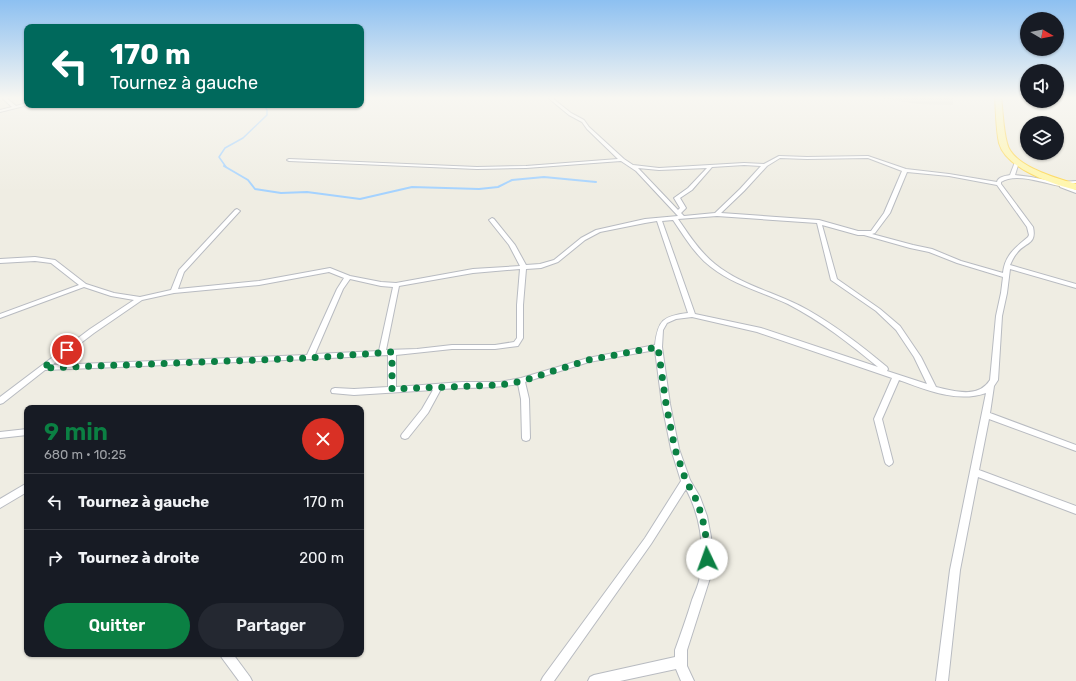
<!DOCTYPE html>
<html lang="fr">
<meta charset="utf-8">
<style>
body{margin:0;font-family:Rubik,sans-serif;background:#242831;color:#f1f3f6;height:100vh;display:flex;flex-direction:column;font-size:15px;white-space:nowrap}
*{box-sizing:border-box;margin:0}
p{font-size:13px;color:#9ea1a6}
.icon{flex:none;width:22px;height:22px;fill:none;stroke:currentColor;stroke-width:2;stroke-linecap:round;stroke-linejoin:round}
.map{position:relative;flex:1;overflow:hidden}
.side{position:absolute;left:24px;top:405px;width:340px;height:252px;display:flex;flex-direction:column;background:#171b24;border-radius:8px;box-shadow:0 1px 3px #0004}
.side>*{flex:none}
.guide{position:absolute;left:24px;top:24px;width:340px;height:84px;border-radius:8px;box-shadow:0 1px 3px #0004;background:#00695c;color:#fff;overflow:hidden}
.needle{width:26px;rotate:100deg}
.fabs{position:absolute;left:1020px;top:12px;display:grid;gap:8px}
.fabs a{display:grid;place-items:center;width:44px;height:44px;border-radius:50%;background:#171b24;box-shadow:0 1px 3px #0004;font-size:20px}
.pin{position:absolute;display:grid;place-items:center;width:34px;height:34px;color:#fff;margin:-17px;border:2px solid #fff;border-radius:50%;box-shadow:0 1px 4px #0007}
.me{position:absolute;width:44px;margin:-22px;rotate:357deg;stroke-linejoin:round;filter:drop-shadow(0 0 3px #0008)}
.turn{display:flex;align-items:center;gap:14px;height:84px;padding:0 20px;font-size:18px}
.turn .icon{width:52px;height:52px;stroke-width:2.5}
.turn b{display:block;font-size:28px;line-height:34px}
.round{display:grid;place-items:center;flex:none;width:42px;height:42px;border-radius:21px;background:#242831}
.summary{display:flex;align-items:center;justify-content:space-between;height:68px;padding:0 20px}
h1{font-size:24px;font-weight:600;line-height:30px;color:#0b8043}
.cta{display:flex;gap:8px;margin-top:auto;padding:8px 20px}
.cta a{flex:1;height:46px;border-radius:24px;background:#0b8043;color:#fff;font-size:16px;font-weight:600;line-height:46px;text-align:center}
.cta a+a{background:#242831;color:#f1f3f6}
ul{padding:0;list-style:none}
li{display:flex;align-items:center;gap:12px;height:56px;padding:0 20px;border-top:1px solid #363941}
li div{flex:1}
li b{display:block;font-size:15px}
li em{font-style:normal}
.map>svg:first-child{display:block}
.education{fill:#dfddd2}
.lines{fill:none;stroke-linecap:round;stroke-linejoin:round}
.stream-far1{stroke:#a4d2ff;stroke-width:1.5}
.stream{stroke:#a4d2ff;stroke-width:2}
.street-casing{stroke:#b8bbc1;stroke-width:2}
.primary-casing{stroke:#fed64e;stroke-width:2}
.street{fill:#fff;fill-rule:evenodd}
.primary{fill:#fff6a9;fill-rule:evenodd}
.route{stroke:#0b8043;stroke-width:7;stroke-dasharray:0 12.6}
</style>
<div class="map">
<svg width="1076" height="681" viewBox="0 0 1076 681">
<rect width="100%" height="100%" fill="#efede3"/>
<polygon class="education" points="876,97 953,97 953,105 917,104"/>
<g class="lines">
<polyline class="stream-far1" points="226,167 219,157 225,148 243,138 267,115 267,110 264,105"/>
<polyline class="stream" points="224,166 248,180 255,189 281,193 307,192 360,199 412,187 479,189 498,187 512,180 544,177 596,182"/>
<defs>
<g id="street">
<polygon points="1,97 5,97 16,106 27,103 28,105 0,112 0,110 12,107"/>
<path d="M547,97H551L571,113L584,120L589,127L624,159L633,165L659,168L744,163L764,164L779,156L807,157L868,156L906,169L949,174L997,182C998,177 1005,176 1010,175L1015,162L1017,161L1019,162L1015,175L1031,177L1061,183L1063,182L1076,181V183L1070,184V186H1067L1076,190V193L1060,187V186C1044,183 1015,172 1001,182V184L1033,227C1037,245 1025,242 1017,253C1014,256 1012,261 1010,265L1076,284V288L1010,269L1007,293L1002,316L998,380L994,386L990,413L1076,445V451L989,419L979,470L1076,506V514L978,477L960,570L948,681H936L950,570L986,393C957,403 926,390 899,380L882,419L893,462L892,464L889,466L886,464L885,462L874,419L892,378L757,332L692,317L676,319L667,323L663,330L662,347L670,404L679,449L690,480L700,497L707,516L711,537L712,559L710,578L687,650V666L694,681H681L676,669L620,681H588L590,677L594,675L675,657V650C681,633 687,617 692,600C695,592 699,584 700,576C705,547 700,515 686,489L651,544L554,681H541L543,677L645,538L681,481L671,449L662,404L655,350L589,362L525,382L529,399L530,438L529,440L526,441L523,440L522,438L521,399L518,384C492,389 467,387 441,389L428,413L408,438L405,439L402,438L401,436L402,434L422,409L433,390L354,395L332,393L331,391L332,389L335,388L354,389L388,387V355L310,359L45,370L3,403L0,404V397L90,329L134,300L111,296L84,287L0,318V314L79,285L51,263L35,261L0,263V259L35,257L55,260L86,284L114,293L140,297L171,290L179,270L235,210L237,209L240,211L239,212L184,272L178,289L259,281L330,268L350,276L381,282L396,283L473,269L520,266L509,245L489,220L492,218L494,219L515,245L526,265L540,264L554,260L581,238L596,230L645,219L678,216L636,171L621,161L526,168L477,169L289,161L287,160L289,159L477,167L526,166L618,159L587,129L582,122L569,115ZM780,158L807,159L868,158L902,171L884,213L871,231H858L819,220L721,213L744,191L767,166ZM744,165L761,166L740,189L715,213L684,216L681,213L686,208L680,198L692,190L712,167ZM638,168L659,170L707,168L688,188L674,198L680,208L678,210ZM907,172L949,176L997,185L1027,227L1029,235L1028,237C1015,248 1005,255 1003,273L961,261L932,249L913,245L872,234L875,233L890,213ZM717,216L817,223L831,280L876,311L896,330L914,357L927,384L887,371L888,369L887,367C862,346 836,326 808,310C778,293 742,286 715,264C700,252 689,235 678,219ZM673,220C684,236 695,255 711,267C734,285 762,292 788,304C821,321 850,344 878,367L761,328L695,314L662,221ZM657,221L688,313C663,316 658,320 655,345L588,358L521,378L500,382H462L396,387V355L452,349H495L518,346L523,338V305L526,269L541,268L558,262L585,240L600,232L645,223ZM822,225L858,235H864L910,248L929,252L957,263L1003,277L1001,293L996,316L990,380C978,399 954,391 936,387L921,357L900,326L880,309L837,279ZM520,269L517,305V338L514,342L495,345H452L417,349L386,350L399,286L473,273ZM329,272L344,278L337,289L307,355L52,365L94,333L142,300L174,293L259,285ZM350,279L381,286L393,287L379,351L315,354L343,289Z"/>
<polygon points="27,429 27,435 0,438 0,432"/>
<polygon points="27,483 27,492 0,508 0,499"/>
<polygon points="220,654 233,654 250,677 252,681 239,681 222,658"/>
</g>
<path id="primary" d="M995,97H1001C1003,112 1003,128 1007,143C1012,166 1056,178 1076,184V190C1053,184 1006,169 999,143C996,129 996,112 995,97Z"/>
</defs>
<use href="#street" class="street-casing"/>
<use href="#primary" class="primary-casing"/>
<use href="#street" class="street"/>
<use href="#primary" class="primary"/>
</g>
<linearGradient id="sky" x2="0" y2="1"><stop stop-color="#8dc0f1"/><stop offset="0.51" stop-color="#f8f7f2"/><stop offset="1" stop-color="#f8f7f2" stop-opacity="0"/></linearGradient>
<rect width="1076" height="192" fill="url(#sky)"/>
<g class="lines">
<polyline class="route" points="67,350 43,368 310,358 392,352 392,389 500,385 522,381 588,360 658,347 666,404 675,449 686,481 695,497 702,516 706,537 707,559"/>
</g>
</svg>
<div class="fabs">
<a><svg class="needle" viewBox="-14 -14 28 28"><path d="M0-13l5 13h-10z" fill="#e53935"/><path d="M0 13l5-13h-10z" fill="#9ea1a6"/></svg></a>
<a><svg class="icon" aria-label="sound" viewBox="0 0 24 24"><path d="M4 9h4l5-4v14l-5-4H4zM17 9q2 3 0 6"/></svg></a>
<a><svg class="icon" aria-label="layers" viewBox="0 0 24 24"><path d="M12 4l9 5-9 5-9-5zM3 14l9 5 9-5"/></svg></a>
</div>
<div class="pin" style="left:67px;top:350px;background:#d93025"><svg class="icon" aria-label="arrive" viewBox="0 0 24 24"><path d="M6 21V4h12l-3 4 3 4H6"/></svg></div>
<svg class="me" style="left:707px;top:559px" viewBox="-20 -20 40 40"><circle r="19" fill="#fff"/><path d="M0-13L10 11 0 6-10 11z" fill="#0b8043"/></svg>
<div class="guide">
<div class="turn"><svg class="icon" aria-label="left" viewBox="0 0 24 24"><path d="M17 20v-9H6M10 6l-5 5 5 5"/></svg><div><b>170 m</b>Tournez à gauche</div></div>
</div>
<section class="side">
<div class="summary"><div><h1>9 min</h1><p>680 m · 10:25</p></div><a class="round" style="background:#d93025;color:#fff"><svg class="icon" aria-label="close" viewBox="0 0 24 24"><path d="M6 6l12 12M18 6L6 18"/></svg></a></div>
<ul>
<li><svg class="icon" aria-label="left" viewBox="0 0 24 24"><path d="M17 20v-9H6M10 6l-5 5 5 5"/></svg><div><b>Tournez à gauche</b></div><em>170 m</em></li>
<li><svg class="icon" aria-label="right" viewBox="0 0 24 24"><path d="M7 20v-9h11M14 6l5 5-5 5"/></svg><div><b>Tournez à droite</b></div><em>200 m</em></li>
</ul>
<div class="cta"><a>Quitter</a><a>Partager</a></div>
</section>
</div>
